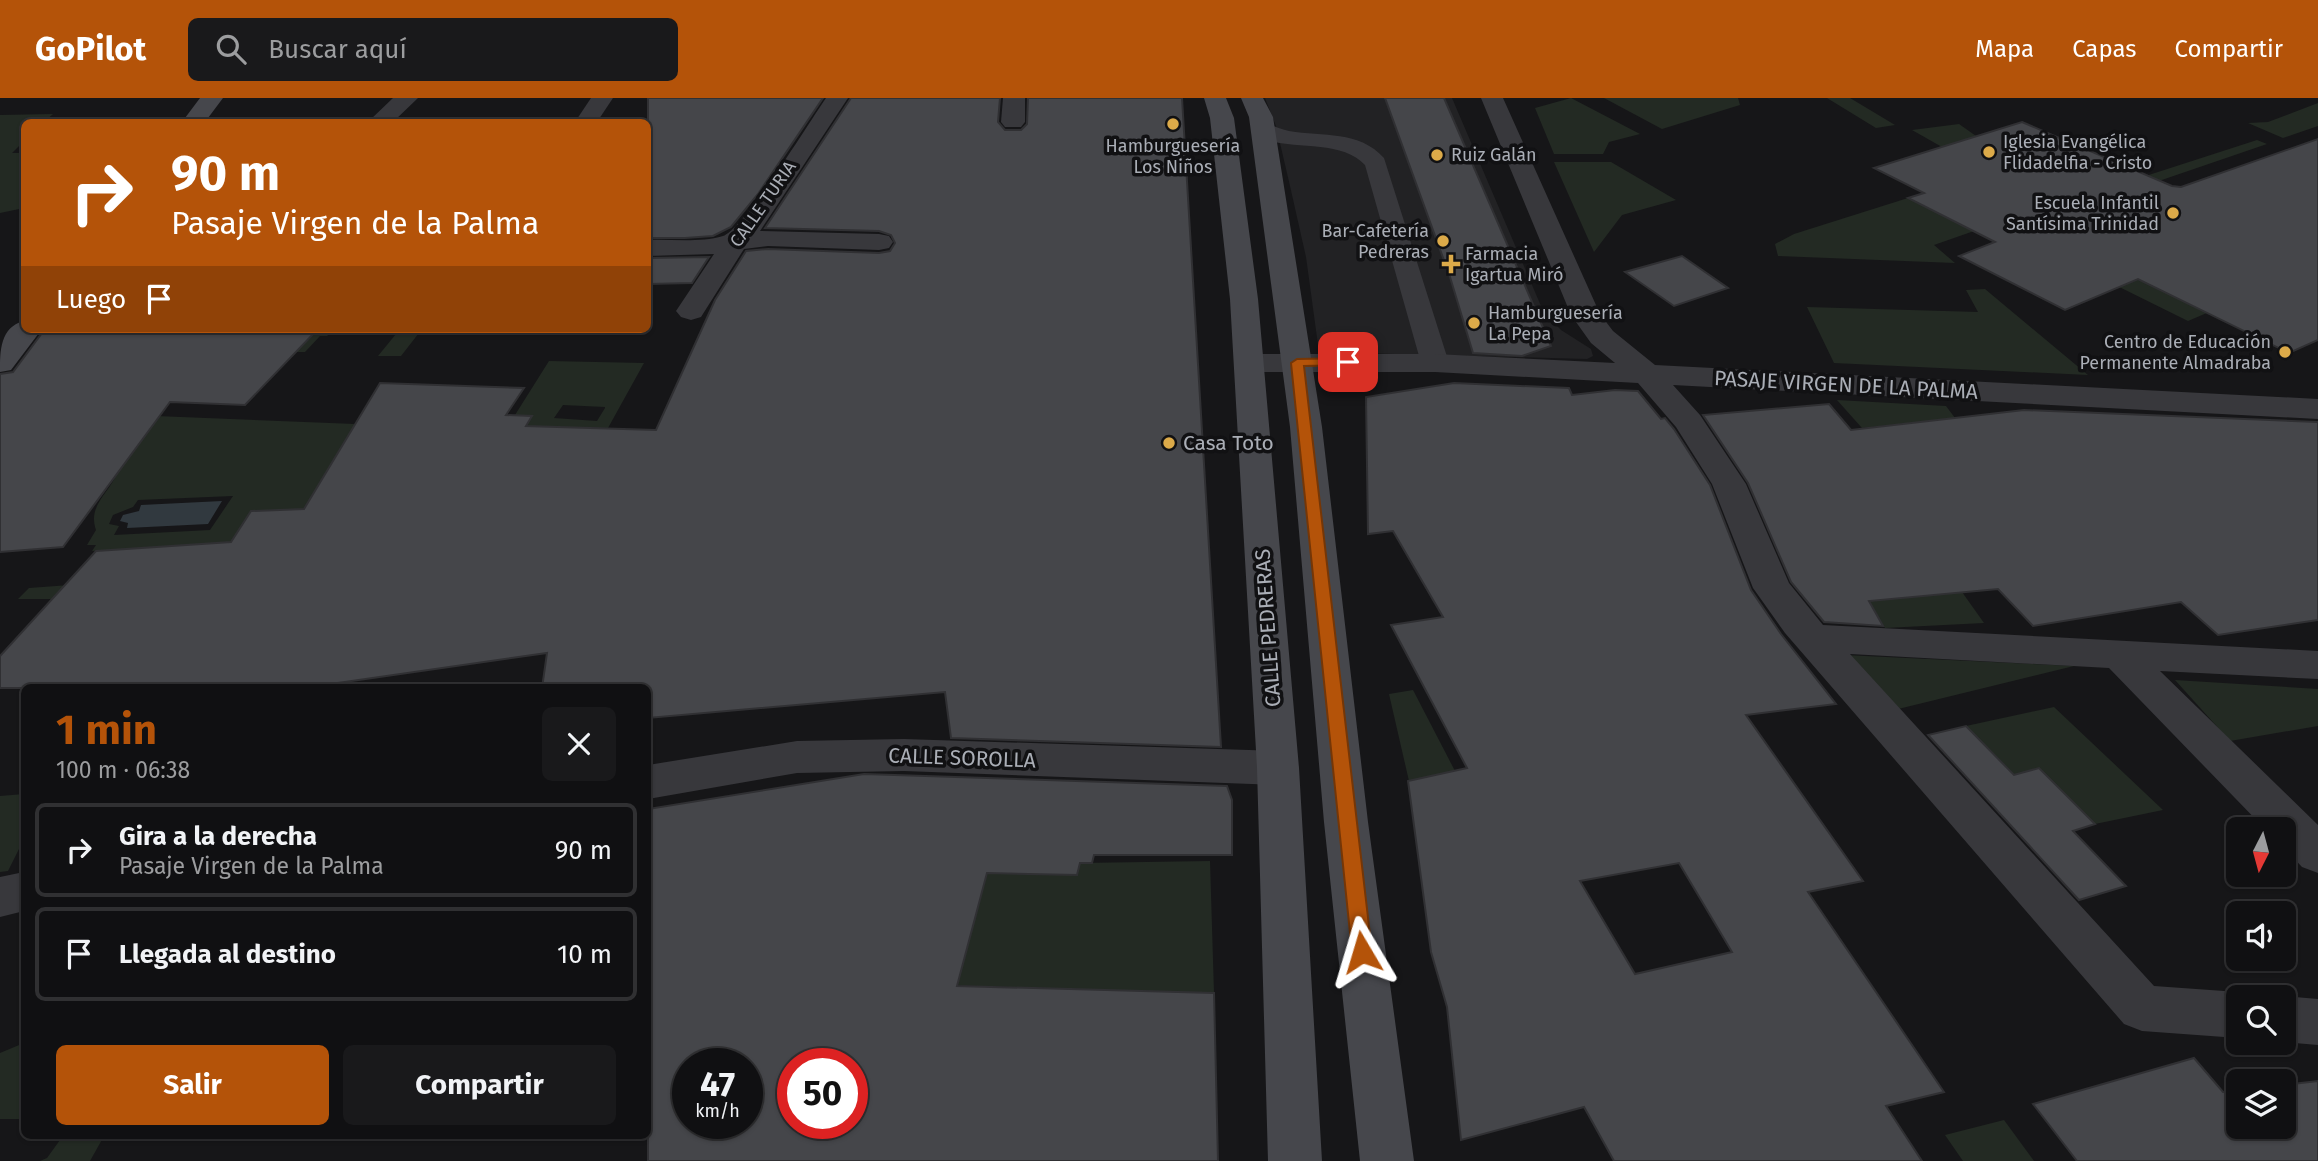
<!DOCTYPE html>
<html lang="es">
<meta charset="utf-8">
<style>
body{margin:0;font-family:"Fira Sans",sans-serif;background:#19191b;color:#f1f3f6;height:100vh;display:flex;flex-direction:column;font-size:26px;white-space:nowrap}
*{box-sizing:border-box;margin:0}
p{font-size:23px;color:#9c9d9f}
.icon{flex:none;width:38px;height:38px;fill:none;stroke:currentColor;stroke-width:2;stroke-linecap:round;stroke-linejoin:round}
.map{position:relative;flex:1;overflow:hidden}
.drawer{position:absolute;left:21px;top:586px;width:630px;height:455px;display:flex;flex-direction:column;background:#101012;border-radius:10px;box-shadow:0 2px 5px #0004,0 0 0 2px #303032}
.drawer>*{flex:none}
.hud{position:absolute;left:21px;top:21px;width:630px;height:214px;border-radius:10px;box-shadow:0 2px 5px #0004,0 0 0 2px #303032;background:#b45309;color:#fff;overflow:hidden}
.needle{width:46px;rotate:186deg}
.fabs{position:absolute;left:2226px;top:719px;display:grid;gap:14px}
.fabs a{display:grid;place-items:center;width:70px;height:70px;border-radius:10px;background:#101012;box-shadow:0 2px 5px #0004,0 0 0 2px #303032;font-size:35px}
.speed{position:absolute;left:672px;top:950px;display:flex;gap:14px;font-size:35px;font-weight:700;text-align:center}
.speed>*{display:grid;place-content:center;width:91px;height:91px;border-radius:50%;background:#101012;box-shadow:0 2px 5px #0004,0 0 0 2px #303032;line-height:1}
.speed small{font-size:18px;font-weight:400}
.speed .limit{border:10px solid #d22;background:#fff;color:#111}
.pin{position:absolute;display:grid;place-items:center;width:60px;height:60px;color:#fff;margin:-30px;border-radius:14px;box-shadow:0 4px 10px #0006}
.me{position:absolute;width:77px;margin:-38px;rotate:353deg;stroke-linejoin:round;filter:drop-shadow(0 0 5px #0008)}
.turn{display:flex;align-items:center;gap:24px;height:147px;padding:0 35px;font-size:32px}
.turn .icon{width:91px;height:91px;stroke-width:2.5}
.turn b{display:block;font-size:49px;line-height:60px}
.then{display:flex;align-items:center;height:66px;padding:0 35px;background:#0003;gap:14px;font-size:26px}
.round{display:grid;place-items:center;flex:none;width:74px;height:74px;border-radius:10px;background:#19191b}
.overview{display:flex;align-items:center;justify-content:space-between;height:119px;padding:0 35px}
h1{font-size:42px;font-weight:700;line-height:52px;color:#b45309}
.primary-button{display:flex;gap:14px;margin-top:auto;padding:14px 35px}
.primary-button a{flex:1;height:80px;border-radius:10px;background:#b45309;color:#fff;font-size:28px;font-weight:700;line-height:80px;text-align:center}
.primary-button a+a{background:#19191b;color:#f1f3f6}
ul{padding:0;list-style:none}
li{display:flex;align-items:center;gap:21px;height:94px;margin:0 14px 10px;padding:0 21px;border:4px solid #303032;border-radius:10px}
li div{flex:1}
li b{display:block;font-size:26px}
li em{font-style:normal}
header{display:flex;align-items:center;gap:42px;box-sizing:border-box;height:98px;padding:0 35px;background:#b45309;color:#fff}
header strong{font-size:33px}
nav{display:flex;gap:38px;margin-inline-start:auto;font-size:24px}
.search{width:490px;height:63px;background:#19191b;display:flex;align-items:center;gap:18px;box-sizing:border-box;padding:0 24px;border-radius:10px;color:#9c9d9f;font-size:26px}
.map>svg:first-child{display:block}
.built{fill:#222224}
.green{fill:#232a23;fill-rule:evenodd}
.water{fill:#31393f}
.building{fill:#45464a;stroke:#303033;stroke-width:2;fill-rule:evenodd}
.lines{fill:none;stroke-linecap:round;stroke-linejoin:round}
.lane{fill:#38383c;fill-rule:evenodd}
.street{fill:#38383c;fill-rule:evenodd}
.secondary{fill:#46474c;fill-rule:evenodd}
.route{fill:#b45309;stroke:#753606;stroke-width:2}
.poi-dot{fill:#dcaa49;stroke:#111113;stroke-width:2.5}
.labels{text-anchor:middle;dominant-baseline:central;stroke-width:7;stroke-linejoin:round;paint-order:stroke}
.far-poi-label{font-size:18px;fill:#aaaeb6;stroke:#111113;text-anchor:start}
.far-street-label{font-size:18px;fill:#aaaeb6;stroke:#111113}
.street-label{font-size:21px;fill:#aaaeb6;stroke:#111113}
.poi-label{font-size:21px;fill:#aaaeb6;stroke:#111113;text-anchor:start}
</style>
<header>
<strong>GoPilot</strong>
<div class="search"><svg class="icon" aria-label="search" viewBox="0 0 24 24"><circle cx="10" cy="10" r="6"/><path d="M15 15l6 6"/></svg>Buscar aquí</div>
<nav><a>Mapa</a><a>Capas</a><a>Compartir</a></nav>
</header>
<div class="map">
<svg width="2318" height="1063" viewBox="0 0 2318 1063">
<rect width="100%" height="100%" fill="#161618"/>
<polygon class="built" points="1265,0 1452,0 1544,215 1561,232 1591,251 1593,258 1587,261 1319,254 1306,159 1290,88 1276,28"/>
<g class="green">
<polygon points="1571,0 1640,36 1609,44 1603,56 1554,56 1535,10"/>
<polygon points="1604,0 1738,0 1740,7 1662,31"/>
<polygon points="1827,0 1850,0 1895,27 1876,30"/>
<polygon points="2318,5 2318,28 2283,40 2248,25 2268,24"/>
<polygon points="53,16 44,24 24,24 24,43 12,55 24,55 24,110 0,115 0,17"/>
<polygon points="1959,26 1976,38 1942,49 1912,32"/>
<polygon points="2257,42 2267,46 2115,98 2258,193 2188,223 1994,127"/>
<polygon points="1554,64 1611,64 1676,102 1622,117 1594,154"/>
<polygon points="1908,100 1974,133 1934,147 1955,165 1778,158 1775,146 1794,136"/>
<polygon points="1985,191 2088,277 1834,265 1807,209 1978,214 1966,192"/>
<polygon points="318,231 422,231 401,258 378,258 396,236 332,234 327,238 320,238 305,254 296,254"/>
<path d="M549,263L644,265L608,330L526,328L532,318L515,317ZM563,307L605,309V310L597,323L554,320Z"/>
<polygon points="1837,302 1946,308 1955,320 1862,330"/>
<path d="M131,317L355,326L304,411L251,413L234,440H256L40,515L51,501H18L29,490L97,485L119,452L92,453L96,447H87L96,432C87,406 111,395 118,372C124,354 127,335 131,317ZM233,398L210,432L114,437L119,428L109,426L113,417L133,409L138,402Z"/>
<polygon points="1962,494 1984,525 1885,530 1869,503"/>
<polygon points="1844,557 2074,568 1890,613"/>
<polygon points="2175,582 2318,591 2318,628 2230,643"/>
<polygon points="1413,592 1455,673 1409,683 1389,596"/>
<polygon points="2054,609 2163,712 2095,726 2039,670 2014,677 1966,628"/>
<path d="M871,681L997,682L996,743L1021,746L1018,776L1077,777L1080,765L1210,763L1214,895L845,884ZM905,719L939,721L936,734L996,744L976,818L877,810Z"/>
<polygon points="24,696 24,741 8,773 0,774 0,698"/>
<polygon points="24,945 24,1021 0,1021 0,955"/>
<polygon points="2004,1022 2034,1063 1963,1063 1945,1037"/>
<polygon points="59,1038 104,1038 90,1063 40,1063 47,1060 60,1042"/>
</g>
<polygon class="water" points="222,403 208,426 127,430 128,425 120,423 123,417 139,413 141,407"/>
<g class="building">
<polygon points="648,0 823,0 758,96 731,129 713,138 685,140 648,140"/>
<polygon points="851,0 1000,0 998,24 1005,32 1021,32 1027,26 1028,0 1182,0 1221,649 951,640 945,594 648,620 648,590 542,590 547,555 303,590 0,590 0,558 96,453 231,444 251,413 304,411 380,285 524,290 506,317 532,318 526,328 656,332 715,202 746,153 768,151 879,155 890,153 895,145 891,137 879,133 765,130"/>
<polygon points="1385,0 1444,0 1551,248 1522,258 1473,255 1450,179"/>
<polygon points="2022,24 2172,88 2181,89 2318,41 2318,242 2289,255 2138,181 2065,212 1959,158 1995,144 1908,100 1924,95 1874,70"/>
<polygon points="1682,158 1728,190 1674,208 1625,174"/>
<polygon points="709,159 692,185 648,186 648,160"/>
<polygon points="45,231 318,231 245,307 170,304 63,449 0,454 0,276 13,274"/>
<path d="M1454,285L1569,290L1572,297L1615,292L1638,293L1661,321L1665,320L1674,331L1710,387L1751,492L1781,536L1836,606L1746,617L1863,783L1808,794L1944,994L1886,1008L1922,1063H1614L1584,1009L1461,1042L1447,909L1431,854L1408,683L1467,670L1391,527L1443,519L1393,433L1368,436L1366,299ZM1679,765L1732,854L1635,876L1580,783Z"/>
<polygon points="1829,306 1851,332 2024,312 2318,324 2318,522 2218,537 2181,504 2033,528 1998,491 1869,503 1883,528 1824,524 1791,484 1748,385 1703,317"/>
<polygon points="1966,628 2014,677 2039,670 2095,726 2073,733 2126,788 2079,802 1928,637"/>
<path d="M864,676L1227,688L1232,702V757H1094L1092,765H1080L1077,777L987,775L957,888L1214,895L1218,1063H648V711ZM688,966H747V1026H688ZM793,966H852V1026H793Z"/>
<polygon points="2194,960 2223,994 2238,992 2238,1029 2284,1029 2284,987 2318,983 2318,1063 2077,1063 2033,1006"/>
</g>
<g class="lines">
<path class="lane" d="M1262,24C1271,27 1280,31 1289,33C1323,39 1359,32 1384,60L1449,265L1445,271L1435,273L1425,271L1421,265L1365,67C1338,36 1270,58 1251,31L1254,26Z"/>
<g class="street">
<polygon points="393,0 418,0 393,24 368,24"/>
<polygon points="591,0 613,0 597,24 575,24"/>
<path d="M826,0H848L760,133L879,136L889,138L893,144L889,150L879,152L768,148L744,151L701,219L691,222L681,219L676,213L714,156L648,158V142C672,141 699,145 723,138C743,132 810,23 826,0Z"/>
<polygon points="1003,0 1025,0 1025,24 1021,29 1005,29 1001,24"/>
<polygon points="1481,0 1503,0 1600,216 1613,233 1655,267 2318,301 2318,321 1673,287 1700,317 1746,386 1789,485 1823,527 2318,553 2318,581 2160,573 2318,727 2318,775 2302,769 2284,750 2284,732 2266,732 2109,570 1850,556 2154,888 2238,894 2252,900 2238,900 2238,940 2142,933 2124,926 1785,535 1753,490 1712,386 1676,329 1638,285 1435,274 1250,274 1239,272 1235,265 1239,258 1250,256 1435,256 1615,265 1591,245 1571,217"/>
<polygon points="904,641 1278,653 1293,658 1299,670 1293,682 1278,687 904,673 797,675 648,701 648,667 797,643"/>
<polygon points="24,774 24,813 0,819 0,779"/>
<polygon points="2284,898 2318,901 2318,947 2284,944 2284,900 2280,900"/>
</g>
<g class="secondary">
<polygon points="200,0 223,0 205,24 182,24"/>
<polygon points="1204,0 1226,0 1234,20 1258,201 1299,670 1322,1063 1268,1063 1257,670 1230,201 1210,20"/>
<polygon points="1241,0 1263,0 1273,19 1322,329 1368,724 1414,1063 1360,1063 1324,724 1290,329 1249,19"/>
<path d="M24,223V231H42L11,272L0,274C0,253 0,229 24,223Z"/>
</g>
</g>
<polygon class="route" points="1348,260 1352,261 1352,267 1304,268 1372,854 1369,860 1362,863 1355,860 1352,854 1291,265 1297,261"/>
<g class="poi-dot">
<circle cx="1173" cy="26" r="7"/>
<circle cx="1989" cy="54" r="7"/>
<circle cx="1437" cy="57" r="7"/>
<circle cx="2173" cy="115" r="7"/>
<circle cx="1443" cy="143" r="7"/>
<path d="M1447.5 155.5h7v7h7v7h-7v7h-7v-7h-7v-7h7z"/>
<circle cx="1474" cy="225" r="7"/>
<circle cx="2285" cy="254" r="7"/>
<circle cx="1169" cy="345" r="7"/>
</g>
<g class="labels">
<g class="far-poi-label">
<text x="2003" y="44">Iglesia Evangélica<tspan x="2003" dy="21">Flidadelfia - Cristo</tspan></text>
<text x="1173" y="48" text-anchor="middle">Hamburguesería<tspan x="1173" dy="21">Los Niños</tspan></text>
<text x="1451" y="57">Ruiz Galán</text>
<text x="2159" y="105" text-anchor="end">Escuela Infantil<tspan x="2159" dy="21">Santísima Trinidad</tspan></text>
<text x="1429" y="133" text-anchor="end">Bar-Cafetería<tspan x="1429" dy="21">Pedreras</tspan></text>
<text x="1465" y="156">Farmacia<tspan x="1465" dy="21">Igartua Miró</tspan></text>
<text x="1488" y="215">Hamburguesería<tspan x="1488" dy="21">La Pepa</tspan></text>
<text x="2271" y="244" text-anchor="end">Centro de Educación<tspan x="2271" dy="21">Permanente Almadraba</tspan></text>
</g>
<g class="far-street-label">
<text transform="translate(763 106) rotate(-55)">CALLE TURIA</text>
</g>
<g class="street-label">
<text transform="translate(1846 287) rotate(3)">PASAJE VIRGEN DE LA PALMA</text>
<text transform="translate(1268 530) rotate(-94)">CALLE PEDRERAS</text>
<text transform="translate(962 660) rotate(2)">CALLE SOROLLA</text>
</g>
<g class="poi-label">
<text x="1183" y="345">Casa Toto</text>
</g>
</g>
</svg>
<div class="fabs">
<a><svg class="needle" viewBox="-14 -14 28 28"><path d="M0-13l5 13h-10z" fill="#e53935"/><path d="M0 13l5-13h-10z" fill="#9c9d9f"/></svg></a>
<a><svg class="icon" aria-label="sound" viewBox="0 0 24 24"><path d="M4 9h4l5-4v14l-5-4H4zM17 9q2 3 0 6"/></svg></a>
<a><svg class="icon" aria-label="search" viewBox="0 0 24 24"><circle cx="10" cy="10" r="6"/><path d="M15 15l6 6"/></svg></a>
<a><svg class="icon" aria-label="layers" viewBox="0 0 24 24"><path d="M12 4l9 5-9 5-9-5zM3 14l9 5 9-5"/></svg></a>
</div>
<div class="speed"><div>47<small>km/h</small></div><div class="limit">50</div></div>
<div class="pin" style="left:1348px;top:264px;background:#d93025"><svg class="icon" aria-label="arrive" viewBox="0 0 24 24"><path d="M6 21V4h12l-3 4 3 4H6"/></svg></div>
<svg class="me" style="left:1362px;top:854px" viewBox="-20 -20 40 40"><path d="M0-17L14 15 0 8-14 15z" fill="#b45309" stroke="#fff" stroke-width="4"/></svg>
<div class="hud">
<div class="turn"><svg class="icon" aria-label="right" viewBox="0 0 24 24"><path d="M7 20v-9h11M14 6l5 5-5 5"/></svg><div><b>90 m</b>Pasaje Virgen de la Palma</div></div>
<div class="then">Luego<svg class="icon" aria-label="arrive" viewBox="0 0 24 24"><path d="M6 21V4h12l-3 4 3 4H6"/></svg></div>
</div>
<section class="drawer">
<div class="overview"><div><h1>1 min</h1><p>100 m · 06:38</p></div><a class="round"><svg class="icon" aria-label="close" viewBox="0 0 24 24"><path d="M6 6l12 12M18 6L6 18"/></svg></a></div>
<ul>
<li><svg class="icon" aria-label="right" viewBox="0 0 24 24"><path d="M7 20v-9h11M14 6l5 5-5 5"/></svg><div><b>Gira a la derecha</b><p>Pasaje Virgen de la Palma</p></div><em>90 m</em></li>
<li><svg class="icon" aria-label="arrive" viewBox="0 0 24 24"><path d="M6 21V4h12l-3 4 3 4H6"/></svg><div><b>Llegada al destino</b></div><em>10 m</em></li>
</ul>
<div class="primary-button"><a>Salir</a><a>Compartir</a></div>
</section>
</div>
